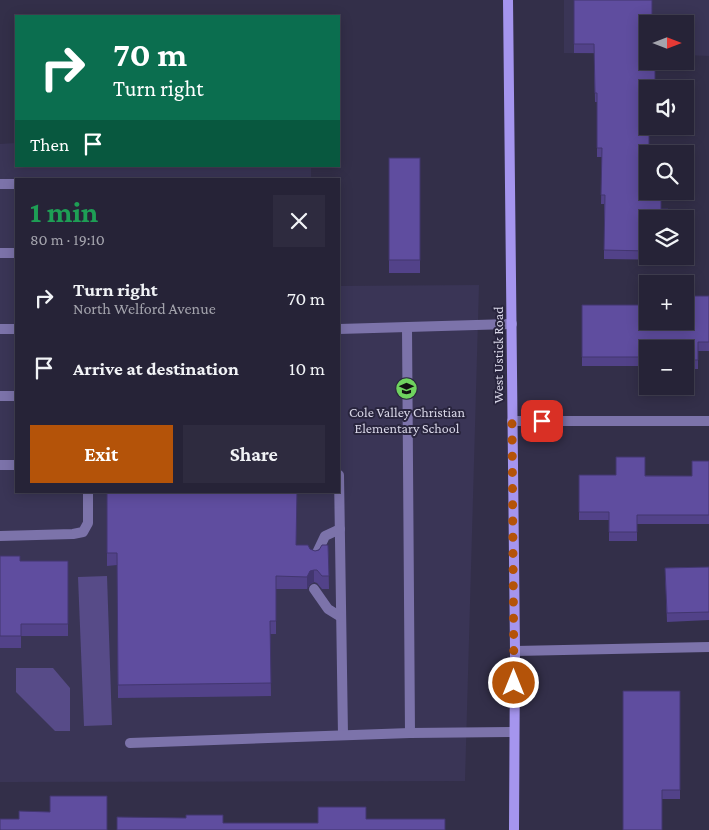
<!DOCTYPE html>
<meta charset="utf-8">
<style>
body{margin:0;font-family:"Crimson Pro",serif;background:#2e2b3f;color:#f1f3f6;height:100vh;display:flex;flex-direction:column;font-size:19px;white-space:nowrap}
*{box-sizing:border-box;margin:0}
p{font-size:16px;color:#a4a4ad}
.icon{flex:none;width:28px;height:28px;fill:none;stroke:currentColor;stroke-width:2;stroke-linecap:round;stroke-linejoin:round}
.map{position:relative;flex:1;overflow:hidden}
.details{position:absolute;left:15px;top:178px;width:325px;height:315px;display:flex;flex-direction:column;background:#262337;border-radius:0px;box-shadow:0 2px 12px #0003,0 0 0 1px #424052}
.details>*{flex:none}
.guide{position:absolute;left:15px;top:15px;width:325px;height:152px;border-radius:0px;box-shadow:0 2px 12px #0003,0 0 0 1px #424052;background:#0b6e4f;color:#fff;overflow:hidden}
.needle{width:32px;rotate:90deg}
.tools{position:absolute;left:639px;top:15px;display:grid;gap:10px}
.tools a{display:grid;place-items:center;width:55px;height:55px;border-radius:0px;background:#262337;box-shadow:0 2px 12px #0003,0 0 0 1px #424052;font-size:25px}
.pin{position:absolute;display:grid;place-items:center;width:42px;height:42px;color:#fff;margin:-21px;border-radius:10px;box-shadow:0 2px 8px #0006}
.me{position:absolute;width:55px;margin:-28px;rotate:0deg;stroke-linejoin:round;filter:drop-shadow(0 0 4px #0008)}
.turn{display:flex;align-items:center;gap:18px;height:105px;padding:0 15px;font-size:22px}
.turn .icon{width:65px;height:65px;stroke-width:2.5}
.turn b{display:block;font-size:35px;line-height:42px}
.then{display:flex;align-items:center;height:48px;padding:0 15px;background:#0003;gap:10px;font-size:19px}
.round{display:grid;place-items:center;flex:none;width:52px;height:52px;border-radius:0px;background:#2e2b3f}
.summary{display:flex;align-items:center;justify-content:space-between;height:85px;padding:0 15px}
h1{font-size:30px;font-weight:700;line-height:38px;color:#1e9e55}
.cta{display:flex;gap:10px;margin-top:auto;padding:10px 15px}
.cta a{flex:1;height:58px;border-radius:0px;background:#b45309;color:#fff;font-size:20px;font-weight:700;line-height:58px;text-align:center}
.cta a+a{background:#2e2b3f;color:#f1f3f6}
ul{padding:0;list-style:none}
li{display:flex;align-items:center;gap:15px;height:70px;padding:0 15px}
li div{flex:1}
li b{display:block;font-size:19px}
li em{font-style:normal}
.map>svg:first-child{display:block}
.built{fill:#3a3556}
.green{fill:#574b88}
.lines{fill:none;stroke-linecap:round;stroke-linejoin:round}
.service{stroke:#7c73aa;stroke-width:10}
.minor{stroke:#7c73aa;stroke-width:10}
.secondary{stroke:#a595ee;stroke-width:10}
.wall{fill:#524289}
.shaded-wall{fill:#42366f}
.building{fill:#5f4d9f;stroke:#42366f}
.route{stroke:#b45309;stroke-width:9;stroke-dasharray:0 16.2}
.labels{text-anchor:middle;dominant-baseline:central;stroke-width:4;stroke-linejoin:round;paint-order:stroke}
.street-label{font-size:14px;fill:#d8d6e7;stroke:#29253e}
.poi-label{font-size:14px;fill:#d8d6e7;stroke:#29253e}
</style>
<div class="map">
<svg width="709" height="830" viewBox="0 0 709 830">
<rect width="100%" height="100%" fill="#332f49"/>
<g class="built">
<polygon points="564,0 709,0 709,56 685,55 685,24 648,24 647,55 564,53"/>
<polygon points="16,143 16,166 311,166 311,179 16,179 16,491 339,491 339,286 479,285 465,781 0,782 0,144"/>
</g>
<g class="green">
<polygon points="107,576 112,725 84,726 78,577"/>
<polygon points="16,668 53,668 70,688 70,731 55,731 16,692"/>
</g>
<g class="lines">
<g class="service">
<polyline points="0,184 16,184"/>
<polyline points="0,253 16,253"/>
<polyline points="407,328 410,733"/>
<polyline points="0,329 16,329"/>
<polyline points="339,329 512,324"/>
<polyline points="0,396 16,396"/>
<polyline points="0,465 16,465"/>
<polyline points="339,475 343,735"/>
<polyline points="0,536 73,534 83,532 88,523 88,491"/>
<polyline points="315,557 325,536 340,529"/>
<polyline points="314,589 328,609 341,617"/>
<polyline points="515,651 709,647"/>
<polyline points="130,743 410,733 514,732"/>
</g>
<polyline class="minor" points="512,421 709,421"/>
<polyline class="secondary" points="508,0 515,651 514,830"/>
</g>
<g class="wall">
<polygon points="574,0 648,89 648,256 678,256 678,260 604,259 604,204 601,204 602,157 597,157 597,102 595,102 594,53 574,53"/>
<rect x="389" y="158" width="31" height="115"/>
<polygon points="709,296 709,351 698,351 698,369 685,369 685,349 648,349 648,366 582,366 582,305 648,321"/>
<polygon points="709,461 709,524 637,524 637,541 609,541 609,520 579,520 579,475 692,476"/>
<polygon points="107,491 296,545 315,551 328,545 329,589 322,589 317,583 314,582 310,584 307,589 276,589 276,634 270,634 271,696 118,698 117,565 107,566"/>
<polygon points="0,556 20,561 68,561 68,636 21,636 21,648 0,648"/>
<polygon points="709,567 709,620 667,622 665,568"/>
<polygon points="680,691 680,799 662,799 623,830"/>
</g>
<polygon class="shaded-wall" points="314,570 314,582 310,584 307,589 307,577 310,571"/>
<g class="building">
<polygon points="574,0 652,0 652,24 648,24 648,61 655,61 655,89 648,89 648,126 649,126 649,154 648,154 648,191 661,191 661,209 668,209 668,219 648,219 648,251 604,250 605,195 601,195 602,148 597,148 597,93 595,93 594,44 574,44"/>
<rect x="389" y="158" width="31" height="102"/>
<polygon points="685,296 709,296 709,342 698,342 698,360 685,360 685,349 648,349 648,357 582,357 582,305 648,305 648,321 685,321"/>
<polygon points="616,457 645,457 645,476 692,476 692,461 709,461 709,515 637,515 637,532 609,532 609,512 579,512 579,475 616,475"/>
<polygon points="107,491 297,491 296,545 308,545 310,549 315,551 319,550 322,545 328,545 329,576 322,576 317,570 314,570 310,571 307,577 276,576 276,621 270,621 271,683 118,685 117,553 107,553"/>
<polygon points="0,556 20,556 20,561 68,561 68,624 21,624 21,636 0,636"/>
<polygon points="709,567 709,612 667,613 665,568"/>
<polygon points="623,691 680,691 680,790 662,790 662,830 623,830"/>
<polygon points="50,796 107,796 107,830 0,830 0,819 19,819 19,811 50,812"/>
<polygon points="318,807 366,807 366,819 445,819 445,830 117,830 117,817 186,818 186,815 223,815 223,823 318,823"/>
</g>
<g class="lines">
<polyline class="route" points="514,683 512,421 542,421"/>
</g>
<defs>
<symbol id="school-disc" viewBox="-11 -11 22 22"><circle r="9.5" fill="#6fd35f" stroke="#29253e"/><path d="M0-5L7-2L0 1L-7-2ZM-4 1L0 2.5L4 1V4Q0 6-4 4Z" fill="#111"/></symbol>
</defs>
<g fill-rule="evenodd">
<use href="#school-disc" x="394" y="376" width="25" height="25"/>
</g>
<g class="labels">
<g class="street-label">
<text transform="translate(498 355) rotate(-90)">West Ustick Road</text>
</g>
<g class="poi-label">
<text x="407" y="412">Cole Valley Christian<tspan x="407" dy="16">Elementary School</tspan></text>
</g>
</g>
</svg>
<div class="tools">
<a><svg class="needle" viewBox="-14 -14 28 28"><path d="M0-13l5 13h-10z" fill="#e53935"/><path d="M0 13l5-13h-10z" fill="#a4a4ad"/></svg></a>
<a><svg class="icon" aria-label="sound" viewBox="0 0 24 24"><path d="M4 9h4l5-4v14l-5-4H4zM17 9q2 3 0 6"/></svg></a>
<a><svg class="icon" aria-label="search" viewBox="0 0 24 24"><circle cx="10" cy="10" r="6"/><path d="M15 15l6 6"/></svg></a>
<a><svg class="icon" aria-label="layers" viewBox="0 0 24 24"><path d="M12 4l9 5-9 5-9-5zM3 14l9 5 9-5"/></svg></a>
<a>+</a>
<a>−</a>
</div>
<div class="pin" style="left:542px;top:421px;background:#d93025"><svg class="icon" aria-label="arrive" viewBox="0 0 24 24"><path d="M6 21V4h12l-3 4 3 4H6"/></svg></div>
<svg class="me" style="left:514px;top:683px" viewBox="-20 -20 40 40"><circle r="17" fill="#b45309" stroke="#fff" stroke-width="3"/><path d="M0-11L8 9 0 5-8 9z" fill="#fff"/></svg>
<div class="guide">
<div class="turn"><svg class="icon" aria-label="right" viewBox="0 0 24 24"><path d="M7 20v-9h11M14 6l5 5-5 5"/></svg><div><b>70 m</b>Turn right</div></div>
<div class="then">Then<svg class="icon" aria-label="arrive" viewBox="0 0 24 24"><path d="M6 21V4h12l-3 4 3 4H6"/></svg></div>
</div>
<section class="details">
<div class="summary"><div><h1>1 min</h1><p>80 m · 19:10</p></div><a class="round"><svg class="icon" aria-label="close" viewBox="0 0 24 24"><path d="M6 6l12 12M18 6L6 18"/></svg></a></div>
<ul>
<li><svg class="icon" aria-label="right" viewBox="0 0 24 24"><path d="M7 20v-9h11M14 6l5 5-5 5"/></svg><div><b>Turn right</b><p>North Welford Avenue</p></div><em>70 m</em></li>
<li><svg class="icon" aria-label="arrive" viewBox="0 0 24 24"><path d="M6 21V4h12l-3 4 3 4H6"/></svg><div><b>Arrive at destination</b></div><em>10 m</em></li>
</ul>
<div class="cta"><a>Exit</a><a>Share</a></div>
</section>
</div>
